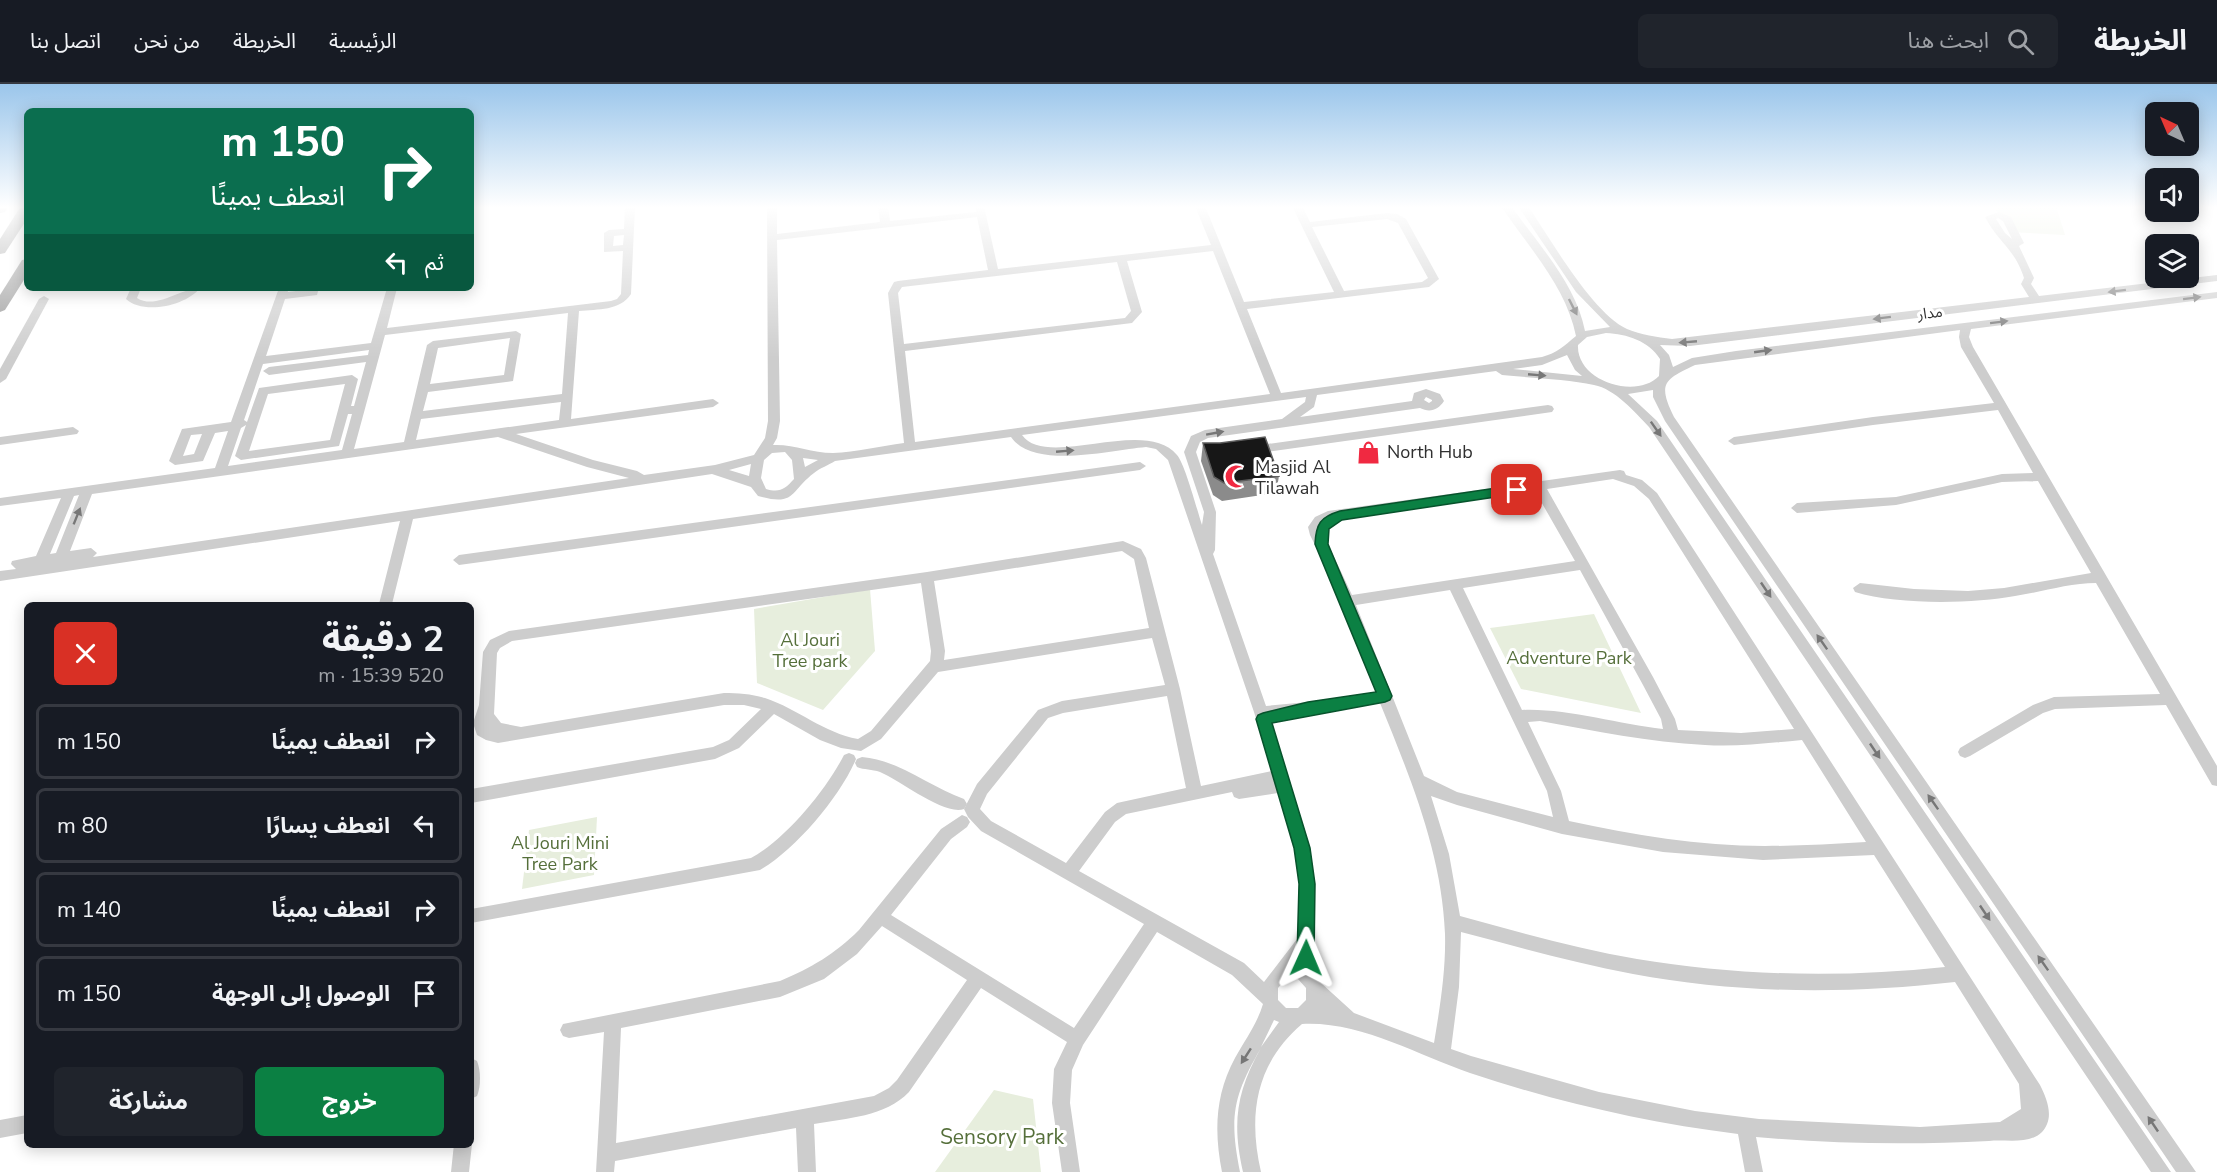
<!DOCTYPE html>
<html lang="ar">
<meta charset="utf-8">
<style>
body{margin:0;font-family:"Nunito Sans","Noto Sans Arabic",sans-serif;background:#20242c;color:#f1f3f6;direction:rtl;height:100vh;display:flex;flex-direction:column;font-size:22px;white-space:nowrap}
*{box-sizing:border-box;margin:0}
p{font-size:20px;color:#9ea1a6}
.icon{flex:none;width:33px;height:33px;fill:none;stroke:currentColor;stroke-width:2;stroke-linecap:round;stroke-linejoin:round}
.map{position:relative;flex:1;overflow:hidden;direction:ltr}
.side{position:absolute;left:24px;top:518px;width:450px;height:546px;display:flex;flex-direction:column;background:#171b24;border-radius:9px;box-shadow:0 3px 15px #0003;direction:rtl}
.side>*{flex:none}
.guide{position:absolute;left:24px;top:24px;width:450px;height:183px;border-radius:9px;box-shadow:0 3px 15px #0003;direction:rtl;background:#0b6e4f;color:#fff;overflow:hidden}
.needle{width:39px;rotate:316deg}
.tools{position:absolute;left:2145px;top:18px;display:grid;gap:12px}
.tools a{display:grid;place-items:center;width:54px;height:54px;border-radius:9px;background:#171b24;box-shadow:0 3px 15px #0003;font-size:30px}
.pin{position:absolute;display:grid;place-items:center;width:51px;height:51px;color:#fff;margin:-26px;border-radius:12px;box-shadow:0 3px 9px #0006}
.me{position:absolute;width:66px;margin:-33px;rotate:1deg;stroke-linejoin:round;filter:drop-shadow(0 0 4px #0008)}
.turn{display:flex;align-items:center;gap:21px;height:126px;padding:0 30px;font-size:27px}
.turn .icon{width:78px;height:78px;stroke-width:2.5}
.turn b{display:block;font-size:42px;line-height:51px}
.then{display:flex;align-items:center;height:57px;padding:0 30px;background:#0003;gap:12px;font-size:22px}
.round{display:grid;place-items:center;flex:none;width:63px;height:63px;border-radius:9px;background:#20242c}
.overview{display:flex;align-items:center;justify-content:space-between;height:102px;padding:0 30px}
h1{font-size:36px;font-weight:700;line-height:45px}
.action{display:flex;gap:12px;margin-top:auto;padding:12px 30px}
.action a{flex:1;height:69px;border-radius:9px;background:#0b8043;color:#fff;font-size:24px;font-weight:700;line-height:69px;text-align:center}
.action a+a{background:#20242c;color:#f1f3f6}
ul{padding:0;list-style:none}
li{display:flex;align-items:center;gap:18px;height:75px;margin:0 12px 9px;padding:0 18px;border:3px solid #363941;border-radius:9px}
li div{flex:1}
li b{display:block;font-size:22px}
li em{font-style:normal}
header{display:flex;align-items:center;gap:36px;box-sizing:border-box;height:84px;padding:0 30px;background:#171b24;border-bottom:2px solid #363941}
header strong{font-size:28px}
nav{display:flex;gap:33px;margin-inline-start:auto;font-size:21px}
.search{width:420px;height:54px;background:#20242c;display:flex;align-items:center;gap:15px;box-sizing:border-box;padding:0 21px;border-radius:9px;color:#9ea1a6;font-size:22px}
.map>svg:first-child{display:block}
.green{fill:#e7eedd}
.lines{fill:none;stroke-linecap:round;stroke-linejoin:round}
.minor{fill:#cdcdcd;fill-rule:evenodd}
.highway{fill:#979797;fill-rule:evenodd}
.wall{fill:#8b8b8b}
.building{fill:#171717;stroke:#5d5d5d;stroke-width:1.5}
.oneway{fill:#777}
.route{fill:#0b8043;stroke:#07532c;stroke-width:1.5}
.labels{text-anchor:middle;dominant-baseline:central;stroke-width:6;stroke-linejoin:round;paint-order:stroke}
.far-street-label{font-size:15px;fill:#303030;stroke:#fff}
.poi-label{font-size:18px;fill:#303030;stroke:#fff;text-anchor:start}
.park-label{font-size:18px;fill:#556f3a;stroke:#fff}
.near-park-label{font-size:21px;fill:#556f3a;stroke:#fff}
</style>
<header>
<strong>الخريطة</strong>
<div class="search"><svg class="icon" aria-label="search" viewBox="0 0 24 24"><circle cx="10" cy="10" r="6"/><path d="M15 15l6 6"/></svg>ابحث هنا</div>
<nav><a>الرئيسية</a><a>الخريطة</a><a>من نحن</a><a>اتصل بنا</a></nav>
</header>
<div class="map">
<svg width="2217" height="1088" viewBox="0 0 2217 1088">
<rect width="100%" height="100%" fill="#fff"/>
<g class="green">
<polygon points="1994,122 2065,122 2056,122 2065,151 2010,148"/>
<polygon points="870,505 875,567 823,626 757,599 754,525"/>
<polygon points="1594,530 1641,629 1521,605 1490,544"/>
<polygon points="597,733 594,791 522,805 529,746"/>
<polygon points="994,1006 1033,1015 1041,1088 935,1088"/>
</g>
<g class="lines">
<g class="minor">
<path d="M625,122H635L631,210C620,227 598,225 579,227L571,335L713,315L719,319L713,323L516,350L593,376L637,387L644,391L715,381L754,371L765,354L768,337L767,122H777V150L880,138L878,122H888L890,137L976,128V122H984L998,185L1211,161L1195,122H1205L1244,218L1334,208L1292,122H1302L1310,138L1387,129L1397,130L1406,135L1439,195L1429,203L1247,225L1281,309L1542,273C1557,269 1564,262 1576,252C1566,202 1528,163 1501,122H1511C1538,160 1576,200 1585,247L1610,243L1576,208L1518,122H1528C1550,154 1592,229 1627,245C1641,251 1657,253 1672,255L2029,213L2021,200L2024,194C2015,165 1998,158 1985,133L1999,128L2011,133L2024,159L2019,162L2034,194L2031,200L2039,212L2217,191V197L1690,262L1660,261L1669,271L1673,283L1692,274L1736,267L2217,208V214L1971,245L1969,253L1973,263L2217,682V702L2212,701L2166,621L2055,625L2043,629L1970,672L1965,674L1960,672L1958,668L1960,664L2033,621L2054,613L2160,610L2096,499C2069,499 2042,508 2015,512C1972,520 1897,521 1855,508L1853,504L1860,499L1914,505L1968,507L2004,504L2091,489L2038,397L2002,398L1896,421L1797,429L1791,424L1797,419L1896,413L2002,390L2033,389L1998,326L1873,341L1734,361L1728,357L1734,353L1873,333L1994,319L1961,263L1959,253L1960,246L1695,281C1663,296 1658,300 1674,333L2196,1088H2176L1665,337L1653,313V306L1628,310L1657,337L2171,1088H2151L1649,343C1635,328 1615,305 1594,301C1568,295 1530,294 1502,291L1496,287L1317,311L1314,323L1300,333L1412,317L1414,309L1426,305L1440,310L1444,317C1438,326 1430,329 1420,324L1208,354L1200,358L1196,368L1216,428L1215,466L1213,470L1266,622L1308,618L1376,608L1334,499L1310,451L1308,443L1315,433L1328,427L1620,386L1624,387L1626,391L1642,396L1657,409L2040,1001C2047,1015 2055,1034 2042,1048C2029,1061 2006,1055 1989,1057C1912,1061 1834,1060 1756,1053L1763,1088H1745L1738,1050C1647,1039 1557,1018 1470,989C1417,971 1361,937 1302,940C1255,980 1248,1032 1261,1088H1243C1232,1040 1236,1008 1261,964C1233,1012 1229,1033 1240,1088H1222C1214,1048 1215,1011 1235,974C1245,956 1257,940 1263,920L1232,891L1157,848L1083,961L1072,986L1070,1019L1080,1088H1062L1052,1019L1054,985L1067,958L981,904L909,1008C885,1033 847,1034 814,1040L816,1088H798L796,1044L615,1077L614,1088H596L604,948L569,954L563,952L560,946L563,940L780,897C811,884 835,870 859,846L941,745L962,731L967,733L970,738L967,743L951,755L891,831L1074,944L1144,840L981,747L968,733L964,725L977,700L1038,626L1062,617L1165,601L1152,554L938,588L881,655L861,667L841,664L820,656L774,630L739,664L715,675L471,719V705L713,663L729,656L761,625L744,621H724L498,659L486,656L477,651L473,639L479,621L483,568L490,556L509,547L927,488L1123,457L1141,465L1146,474L1180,605L1201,702L1272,687L1254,628L1168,376L1156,365L1146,363C1111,366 1034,386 1011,353L835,377C829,381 820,384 814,389C790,407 796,423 758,412L751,403L712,390L413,435L392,520H379L400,437L0,497V487L16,485L11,480L12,477L36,472L61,414L0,422V414L215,384L228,347L215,349L203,377L175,381L169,377L182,345L231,338L279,204H287L288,208L319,204L317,211L285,215L266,272L371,259L387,204H397L387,244L611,217L617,215L621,210L623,167L604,168V149L609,146L624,145ZM977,133L988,186L898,197L894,198L888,209L904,359C881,362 856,368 833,369C811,369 794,360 773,361L777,354L780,337L777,156ZM1998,134L2003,137L2012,155L2005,149L1996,135ZM1387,135L1398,139L1428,194L1422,198L1344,207L1312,143ZM624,151L623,161L613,162L614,152ZM1213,167L1270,310L915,358L905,267L1132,239L1142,228L1127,177ZM1117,178L1131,227L1125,234L904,260L898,209L902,203ZM568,229L562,310L423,327L428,308L513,297L521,250L516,247L433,257L427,261L404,358L354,365L385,251ZM1606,249C1627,250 1649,257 1660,275L1659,292C1636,316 1576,297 1578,261L1587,253ZM510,254L504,291L430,300L438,264ZM369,266L368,271L269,283L263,287L269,291L366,278L354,322H351L358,295L352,291L259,304L247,338L244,336L263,280ZM1567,271L1575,286L1582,292L1513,285L1542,281ZM345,300L330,356L249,367L268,310ZM1306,313L1305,318L1282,335L1205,346L1191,352L1184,368L1204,428L1202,441C1197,426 1185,380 1177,371C1145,332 1047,386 1022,351ZM1426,313L1432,316V317L1429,319L1424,316ZM561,318L559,336L416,356L421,335ZM348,330H352L342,366L228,382L241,344L246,341L235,372L241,376L339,362ZM202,350L194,370L183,372L191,351ZM498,353L587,383L629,394L93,473L97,469L91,464L70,467L92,410ZM785,368L792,376L794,395C785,405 780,409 766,405L761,394L764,376L772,369ZM803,374L818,376L805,383ZM751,380L749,392L729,386ZM1613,395L1634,402L1649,415L1794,645L1741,649L1678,646L1675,635L1653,593L1547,405ZM1535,407L1575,477L1352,511L1320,443L1330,436ZM79,411L56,469L50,470L74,412ZM1122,467L1134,475L1149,544L944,576L945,567L934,497ZM1580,486L1643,601L1661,635L1663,645C1618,640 1565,624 1522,626L1463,504ZM921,499L931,567L930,577L871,647L858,655C824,649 798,625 765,614C752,610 738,609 724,609L521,643L501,639L494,630L497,569L500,564L512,557ZM1450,506L1547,707L1553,733L1457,708L1424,692L1356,521ZM1167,612L1186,704L1117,719L1105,728L1066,779L991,737L980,725L987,710L1048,634L1063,629ZM1380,619C1410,693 1442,769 1445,850C1446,886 1440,923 1434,959L1354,929L1321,899L1313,866L1315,800L1310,763L1270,633L1308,630ZM1540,637C1595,647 1649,658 1705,661C1737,663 1769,659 1802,656L1866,758C1832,760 1798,762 1765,762C1699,762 1633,751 1569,737L1561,707L1528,638ZM1232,708L1234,713L1239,715L1278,709L1294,763L1299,800L1297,855L1264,898L1244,879L1079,787L1115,738L1126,730ZM1431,712L1457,721L1562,750L1663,768L1763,776L1874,771L1945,883C1842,894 1739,892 1637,875C1577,865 1518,848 1460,832L1449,770ZM882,842L967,896L897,996L889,1004L874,1012L616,1059L621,944L780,913L824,895L857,870ZM1461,848C1518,863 1575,879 1633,890C1740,910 1848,910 1955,898L2019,1000L2021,1025L2000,1038L1920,1043L1759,1035L1695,1027L1599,1008L1471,972L1451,965L1459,903ZM1286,895H1298L1306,904V916L1298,924H1286L1278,916V904ZM1274,936L1279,938L1261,963Z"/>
<path d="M131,204H141L137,214C156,226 181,204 200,204C186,222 143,231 126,215Z"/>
<polygon points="44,212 49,215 6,295 0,299 0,285 39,215"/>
<polygon points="1548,321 1552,322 1554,325 1552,328 1253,370 1247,366 1253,362"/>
<polygon points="73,343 79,347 77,350 0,361 0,353"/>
<polygon points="1140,378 1146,382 1140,386 459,481 453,476 459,471"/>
<path d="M849,669L854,671L856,675C840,713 795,766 760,786L471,839V825L751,774C786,755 826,706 844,671Z"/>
<path d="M862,673C899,676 930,703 964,715L967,720L964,725C944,732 900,696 880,688C872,685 864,686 857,683L855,679L857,675Z"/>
<path d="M471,974L477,977C481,987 481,1002 477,1012L471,1015Z"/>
<polygon points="27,1031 27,1049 0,1054 0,1036"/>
<polygon points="471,1058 472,1060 469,1088 451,1088 454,1060 471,1060"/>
</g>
<g class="highway">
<polygon points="0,122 9,122 5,128 0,129"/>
<polygon points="21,122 27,122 27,135 5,169 0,170 0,155"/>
<polygon points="27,175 27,191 5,226 0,228 0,211 22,176"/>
</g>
</g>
<polygon class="wall" points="1203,359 1279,392 1276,409 1222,417 1213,411 1201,377"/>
<polygon class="building" points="1265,353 1279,392 1224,399 1214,393 1203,359 1220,359"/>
<defs><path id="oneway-solid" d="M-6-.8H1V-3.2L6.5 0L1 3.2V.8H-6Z" transform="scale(1.5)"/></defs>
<g class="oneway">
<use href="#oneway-solid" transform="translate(2117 207) rotate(173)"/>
<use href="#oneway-solid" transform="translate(2192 214) rotate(-7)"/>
<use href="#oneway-solid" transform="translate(1573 223) rotate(63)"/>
<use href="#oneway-solid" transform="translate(1882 234) rotate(173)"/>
<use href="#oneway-solid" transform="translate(1999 238) rotate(-7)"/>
<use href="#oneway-solid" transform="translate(1688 258) rotate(175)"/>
<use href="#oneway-solid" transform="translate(1763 267) rotate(-8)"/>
<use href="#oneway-solid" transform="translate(1537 291) rotate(5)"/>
<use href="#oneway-solid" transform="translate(1656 345) rotate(55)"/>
<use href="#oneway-solid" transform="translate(1215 349) rotate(-10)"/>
<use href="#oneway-solid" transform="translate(1065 367) rotate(-5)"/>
<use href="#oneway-solid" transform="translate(77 432) rotate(-68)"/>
<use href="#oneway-solid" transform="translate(1766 506) rotate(56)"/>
<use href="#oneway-solid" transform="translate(1822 558) rotate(-125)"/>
<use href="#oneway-solid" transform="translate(1875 667) rotate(56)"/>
<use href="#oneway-solid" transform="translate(1933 718) rotate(-125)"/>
<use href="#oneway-solid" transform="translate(1985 829) rotate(56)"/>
<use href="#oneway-solid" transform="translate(2043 879) rotate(-125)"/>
<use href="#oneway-solid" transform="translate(1246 972) rotate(123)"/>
<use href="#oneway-solid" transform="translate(2153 1040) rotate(-124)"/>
</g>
<linearGradient id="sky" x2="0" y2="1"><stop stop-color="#9bc6eb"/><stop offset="0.45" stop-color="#fff"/><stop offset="1" stop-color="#fff" stop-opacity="0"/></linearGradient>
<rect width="2217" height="274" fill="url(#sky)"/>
<path class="route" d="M1517,401L1522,403L1523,406L1522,409L1342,436L1329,445L1328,460L1392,612L1390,616L1385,618L1272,639L1310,764L1315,800L1314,874L1311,880L1306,882L1300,880L1297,874L1299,800L1294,764L1256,635L1258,631L1263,629L1308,618L1376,608L1315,460C1316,440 1320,433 1340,427Z"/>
<defs>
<symbol id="shop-bare" viewBox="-9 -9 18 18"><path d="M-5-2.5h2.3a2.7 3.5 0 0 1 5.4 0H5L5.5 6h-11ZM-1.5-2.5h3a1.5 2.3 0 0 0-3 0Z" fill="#f02941" stroke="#fff" stroke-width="2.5" paint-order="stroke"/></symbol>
<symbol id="mosque-bare" viewBox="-9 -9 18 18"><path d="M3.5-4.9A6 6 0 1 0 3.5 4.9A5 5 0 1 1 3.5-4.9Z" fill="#f02941" stroke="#fff" stroke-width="2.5" paint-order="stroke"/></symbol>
</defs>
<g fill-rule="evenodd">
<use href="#shop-bare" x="1352" y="352" width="33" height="33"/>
<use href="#mosque-bare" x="1220" y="376" width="33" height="33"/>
</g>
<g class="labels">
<g class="far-street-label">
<text transform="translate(1930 229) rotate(-7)">مدار</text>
</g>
<g class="poi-label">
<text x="1387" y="368">North Hub</text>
<text x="1255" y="383">Masjid Al<tspan x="1255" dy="21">Tilawah</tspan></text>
</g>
<g class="park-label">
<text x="810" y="556">Al Jouri<tspan x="810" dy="21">Tree park</tspan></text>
<text x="1569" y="574">Adventure Park</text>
<text x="560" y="759">Al Jouri Mini<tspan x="560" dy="21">Tree Park</tspan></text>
</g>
<g class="near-park-label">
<text x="1002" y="1053">Sensory Park</text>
</g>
</g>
</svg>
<div class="tools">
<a><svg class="needle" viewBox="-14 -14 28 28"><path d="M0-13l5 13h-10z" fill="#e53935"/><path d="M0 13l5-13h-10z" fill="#9ea1a6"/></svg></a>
<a><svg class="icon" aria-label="sound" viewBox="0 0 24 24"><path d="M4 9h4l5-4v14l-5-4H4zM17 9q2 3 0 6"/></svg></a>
<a><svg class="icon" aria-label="layers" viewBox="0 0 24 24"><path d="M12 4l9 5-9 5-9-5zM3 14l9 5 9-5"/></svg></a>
</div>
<div class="pin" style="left:1517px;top:406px;background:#d93025"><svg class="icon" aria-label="arrive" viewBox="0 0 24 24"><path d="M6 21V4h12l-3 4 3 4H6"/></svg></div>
<svg class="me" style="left:1306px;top:874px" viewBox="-20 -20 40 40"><path d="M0-17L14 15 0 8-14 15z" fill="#0b8043" stroke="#fff" stroke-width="4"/></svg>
<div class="guide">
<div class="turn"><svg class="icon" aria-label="right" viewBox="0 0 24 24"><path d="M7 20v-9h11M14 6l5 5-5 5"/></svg><div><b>150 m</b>انعطف يمينًا</div></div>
<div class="then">ثم<svg class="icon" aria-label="left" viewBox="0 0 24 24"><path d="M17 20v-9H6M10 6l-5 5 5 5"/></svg></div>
</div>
<section class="side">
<div class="overview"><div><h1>2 دقيقة</h1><p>520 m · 15:39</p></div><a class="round" style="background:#d93025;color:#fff"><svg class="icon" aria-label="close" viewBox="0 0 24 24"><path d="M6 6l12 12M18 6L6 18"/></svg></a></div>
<ul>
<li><svg class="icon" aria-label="right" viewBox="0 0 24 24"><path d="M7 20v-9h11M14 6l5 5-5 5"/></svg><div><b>انعطف يمينًا</b></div><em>150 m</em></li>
<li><svg class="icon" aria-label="left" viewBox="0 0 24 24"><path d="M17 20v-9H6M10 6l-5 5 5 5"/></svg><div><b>انعطف يسارًا</b></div><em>80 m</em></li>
<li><svg class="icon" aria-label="right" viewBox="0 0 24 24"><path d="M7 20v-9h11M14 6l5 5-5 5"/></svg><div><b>انعطف يمينًا</b></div><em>140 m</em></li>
<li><svg class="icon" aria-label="arrive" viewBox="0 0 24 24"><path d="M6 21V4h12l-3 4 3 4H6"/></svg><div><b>الوصول إلى الوجهة</b></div><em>150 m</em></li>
</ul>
<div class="action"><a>خروج</a><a>مشاركة</a></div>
</section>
</div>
